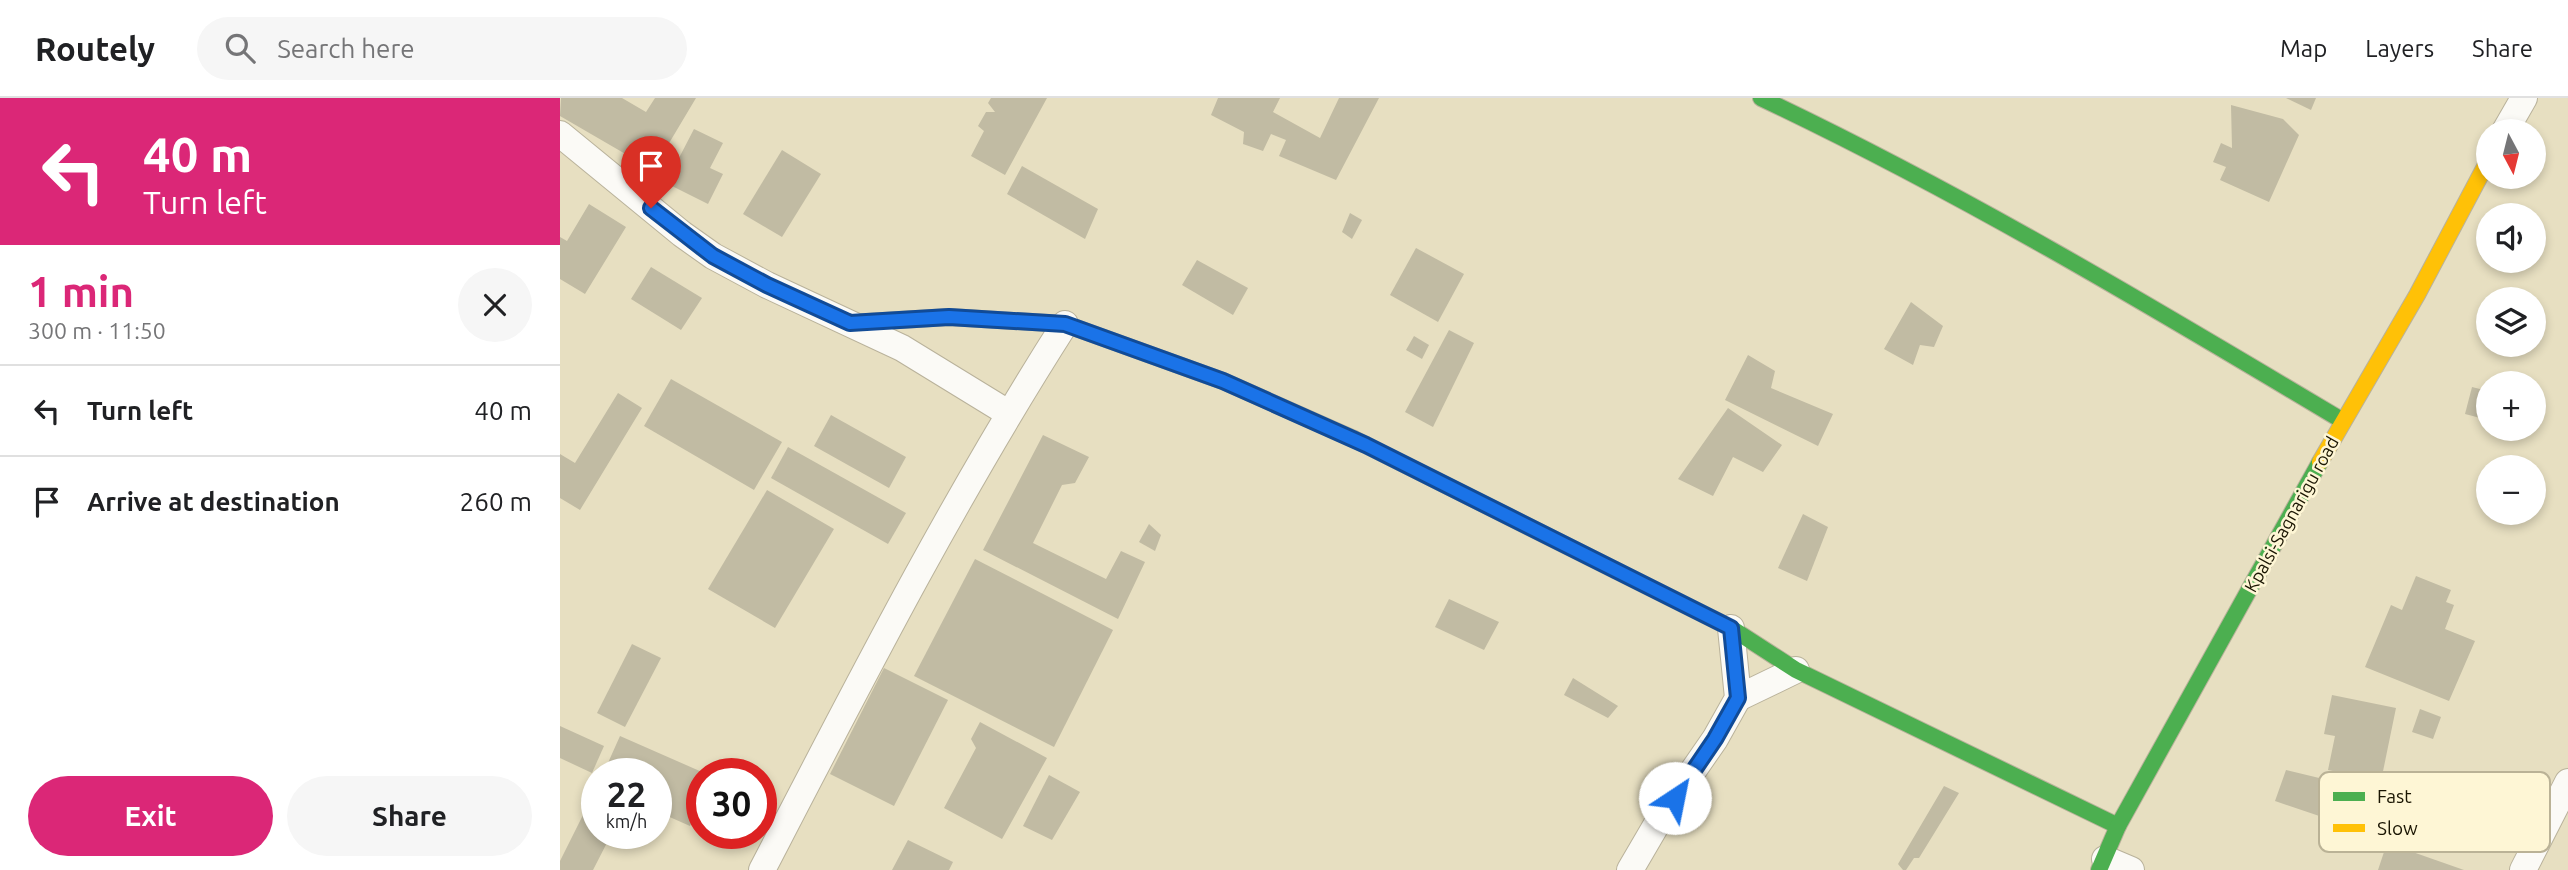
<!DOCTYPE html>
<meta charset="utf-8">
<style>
body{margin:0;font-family:Ubuntu,sans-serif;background:#f6f6f6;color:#202124;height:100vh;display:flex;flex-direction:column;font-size:26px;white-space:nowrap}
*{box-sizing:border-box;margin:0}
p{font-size:23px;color:#757577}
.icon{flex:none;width:38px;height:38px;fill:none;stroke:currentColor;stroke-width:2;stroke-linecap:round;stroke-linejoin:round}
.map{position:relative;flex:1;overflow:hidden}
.drawer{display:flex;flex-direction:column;background:#fff;width:560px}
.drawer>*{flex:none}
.guide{background:#db2777;color:#fff;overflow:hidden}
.needle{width:46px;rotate:173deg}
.buttons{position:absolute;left:1916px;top:21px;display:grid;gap:14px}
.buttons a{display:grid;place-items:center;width:70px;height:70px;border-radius:50%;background:#fff;box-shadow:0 4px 10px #0003;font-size:35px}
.speed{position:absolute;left:21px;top:660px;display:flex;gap:14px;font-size:35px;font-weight:700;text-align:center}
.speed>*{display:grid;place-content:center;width:91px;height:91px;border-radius:50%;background:#fff;box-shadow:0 4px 10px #0003;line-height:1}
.speed small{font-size:18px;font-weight:400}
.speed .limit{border:10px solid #d22;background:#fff;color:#111}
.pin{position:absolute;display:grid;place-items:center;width:60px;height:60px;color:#fff;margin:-72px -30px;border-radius:50% 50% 50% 0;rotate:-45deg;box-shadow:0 0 7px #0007}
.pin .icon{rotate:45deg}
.me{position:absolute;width:77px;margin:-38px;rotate:34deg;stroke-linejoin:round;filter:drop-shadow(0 0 5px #0008)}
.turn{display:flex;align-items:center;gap:24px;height:147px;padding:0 28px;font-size:32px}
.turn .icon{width:91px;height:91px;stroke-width:2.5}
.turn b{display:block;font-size:49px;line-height:60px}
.round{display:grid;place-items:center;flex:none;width:74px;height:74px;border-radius:37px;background:#f6f6f6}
.head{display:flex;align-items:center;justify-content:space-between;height:119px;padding:0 28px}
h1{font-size:42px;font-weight:700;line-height:52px;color:#db2777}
.primary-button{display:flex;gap:14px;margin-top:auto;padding:14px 28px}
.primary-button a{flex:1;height:80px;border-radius:42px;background:#db2777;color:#fff;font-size:28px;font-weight:700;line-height:80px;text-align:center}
.primary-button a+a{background:#f6f6f6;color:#202124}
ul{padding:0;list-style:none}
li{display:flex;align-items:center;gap:21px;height:91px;padding:0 28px;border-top:2px solid #e0e0e0}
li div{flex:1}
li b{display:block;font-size:26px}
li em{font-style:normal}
header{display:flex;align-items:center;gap:42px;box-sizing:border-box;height:98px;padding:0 35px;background:#fff;border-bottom:2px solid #e0e0e0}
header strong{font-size:33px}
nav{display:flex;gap:38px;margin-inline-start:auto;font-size:24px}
.search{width:490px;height:63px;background:#f6f6f6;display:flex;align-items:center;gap:18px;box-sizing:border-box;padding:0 24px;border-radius:38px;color:#757577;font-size:26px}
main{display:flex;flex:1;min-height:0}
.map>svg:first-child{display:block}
.building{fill:#c1bba3}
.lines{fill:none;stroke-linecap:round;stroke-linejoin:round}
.street-casing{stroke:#b9b29b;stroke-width:28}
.fast-casing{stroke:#b9b29b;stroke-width:18}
.slow-casing{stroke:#b9b29b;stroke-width:18}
.street{stroke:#fbfaf6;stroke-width:26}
.fast{stroke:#4caf50;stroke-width:16}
.slow{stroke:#ffc107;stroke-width:16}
.route-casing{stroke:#114b97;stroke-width:18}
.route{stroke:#1a73e8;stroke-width:12}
.labels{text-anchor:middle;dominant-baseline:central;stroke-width:5;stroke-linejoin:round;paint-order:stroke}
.street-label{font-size:18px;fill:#1a1502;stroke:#fef6d5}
.key{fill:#fef6d5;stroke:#bab296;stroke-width:2}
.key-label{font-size:19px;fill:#1a1502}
</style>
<header>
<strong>Routely</strong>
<div class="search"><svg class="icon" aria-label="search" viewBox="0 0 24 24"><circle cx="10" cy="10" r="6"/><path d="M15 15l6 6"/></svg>Search here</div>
<nav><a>Map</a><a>Layers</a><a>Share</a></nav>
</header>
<main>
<section class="drawer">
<div class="guide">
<div class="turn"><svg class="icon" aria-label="left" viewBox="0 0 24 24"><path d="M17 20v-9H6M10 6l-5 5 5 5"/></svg><div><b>40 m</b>Turn left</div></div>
</div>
<div class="head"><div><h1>1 min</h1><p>300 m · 11:50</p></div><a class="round"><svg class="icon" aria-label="close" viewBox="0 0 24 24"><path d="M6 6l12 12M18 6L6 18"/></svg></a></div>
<ul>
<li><svg class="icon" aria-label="left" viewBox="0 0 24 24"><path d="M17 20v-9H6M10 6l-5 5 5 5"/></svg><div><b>Turn left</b></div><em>40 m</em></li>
<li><svg class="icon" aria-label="arrive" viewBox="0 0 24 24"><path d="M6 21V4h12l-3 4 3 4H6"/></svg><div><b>Arrive at destination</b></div><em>260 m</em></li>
</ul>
<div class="primary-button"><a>Exit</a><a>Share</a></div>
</section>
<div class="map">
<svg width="2008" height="772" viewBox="0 0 2008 772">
<rect width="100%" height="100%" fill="#e7dfc1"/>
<g class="building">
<polygon points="1,0 62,0 86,14 95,0 136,0 93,72 0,18"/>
<polygon points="431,0 487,0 445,77 411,58 424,33 418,28 426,14 435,14 428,5"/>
<polygon points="658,0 720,0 713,14 760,40 779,0 819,0 776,82 719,58 726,42 711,36 703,53 683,46 684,34 651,17"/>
<polygon points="1726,0 1756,0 1751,12"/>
<polygon points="1671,7 1723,21 1739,37 1709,104 1660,82 1666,69 1653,64 1661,45 1672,50"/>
<polygon points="134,31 163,45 150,70 163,76 148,106 106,85"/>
<polygon points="222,52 261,76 222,139 183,116"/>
<polygon points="462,68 538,111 525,141 447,96"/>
<polygon points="29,106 66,129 25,196 0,181 0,139 7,143"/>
<polygon points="790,115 802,122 792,141 782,134"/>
<polygon points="856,150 904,176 878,224 830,197"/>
<polygon points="637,162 688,190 673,217 622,187"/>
<polygon points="91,169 142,200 121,232 71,201"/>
<polygon points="1351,204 1383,228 1374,249 1360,247 1353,267 1324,251"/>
<polygon points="889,232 914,245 873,329 845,314"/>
<polygon points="854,238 869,247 862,261 846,252"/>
<polygon points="1188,257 1215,273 1211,290 1273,316 1258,348 1165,302"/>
<polygon points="111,281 222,344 194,392 84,328"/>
<polygon points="1912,289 1928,293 1928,322 1905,316"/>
<polygon points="58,295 82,310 20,412 0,400 0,356 15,365"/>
<polygon points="1168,310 1222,347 1203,374 1173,359 1153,398 1118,381"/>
<polygon points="271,317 346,359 329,390 254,348"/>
<polygon points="483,337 529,359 515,385 502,387 473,445 546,481 561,453 585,464 558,521 423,452"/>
<polygon points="228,349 346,415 328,446 211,380"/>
<polygon points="207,392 274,431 215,530 148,491"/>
<polygon points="1243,416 1268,429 1247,483 1218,470"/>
<polygon points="589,426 601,437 595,453 579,444"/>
<polygon points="415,461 553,532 494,649 354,578"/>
<polygon points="1856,478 1891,492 1886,504 1894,507 1885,531 1915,543 1889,603 1805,569 1831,507 1842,512"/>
<polygon points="889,501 939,524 924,552 875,529"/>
<polygon points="72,546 101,560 65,629 37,615"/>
<polygon points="324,570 388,602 334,708 270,676"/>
<polygon points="1013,580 1058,608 1048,620 1004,597"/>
<polygon points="1772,597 1836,610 1821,683 1768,672 1775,638 1764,636"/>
<polygon points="1860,611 1881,619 1873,641 1852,634"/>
<polygon points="420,624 487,660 442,741 384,710 416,650 411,641"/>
<polygon points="0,628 44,648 32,675 0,660"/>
<polygon points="60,638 142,674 142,703 130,728 96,713 96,676 43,676"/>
<polygon points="1726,672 1780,685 1777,693 1791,698 1780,725 1715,703"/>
<polygon points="489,677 520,694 492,742 463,728"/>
<polygon points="1384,688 1399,695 1359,760 1354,760 1346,772 1343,772 1338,766"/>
<polygon points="31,701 37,704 37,735 52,735 33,772 0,772 0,763"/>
<polygon points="348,742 393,764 389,772 332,772"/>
<polygon points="1827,745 1904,772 1818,772"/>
</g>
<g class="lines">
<defs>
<g id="street">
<polyline points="1945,33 1964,0"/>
<polyline points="0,36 122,136 153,158 207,187 342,250 448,315"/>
<polyline points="1178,600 1236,572"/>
<polyline points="1545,761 1571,772"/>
<path d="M202,772C298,587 393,401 505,226"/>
<polyline points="1070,772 1101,719 1155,641 1178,600 1171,530"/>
<polyline points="1963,772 2008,684"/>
</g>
<g id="fast">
<path d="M1201,0C1402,95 1592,209 1783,323"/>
<polyline points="290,225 389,219 505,226 663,283 794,341"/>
<polyline points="1055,472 1171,530 1236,572 1558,728"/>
<polyline points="1539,772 1558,728 1760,364"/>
</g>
<g id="slow">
<polyline points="794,341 1055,472"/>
<polyline points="1760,364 1857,197 1928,63"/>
</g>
</defs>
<use href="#street" class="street-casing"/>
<use href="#fast" class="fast-casing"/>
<use href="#slow" class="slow-casing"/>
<use href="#street" class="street"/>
<use href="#fast" class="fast"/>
<use href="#slow" class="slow"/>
</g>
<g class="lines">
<defs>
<polyline id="route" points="91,110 153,158 207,187 290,225 389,219 505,226 663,283 806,347 1171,530 1178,600 1155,641 1115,700"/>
</defs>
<use href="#route" class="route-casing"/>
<use href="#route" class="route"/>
</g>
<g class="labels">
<g class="street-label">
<text transform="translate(1731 416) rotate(-61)">Kpalsi-Sagnarigu road</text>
</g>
</g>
<rect x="1759" y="674" width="231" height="80" rx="10" class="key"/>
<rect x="1773" y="694" width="32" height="9" fill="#4caf50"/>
<rect x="1773" y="726" width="32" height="8" fill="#ffc107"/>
<g class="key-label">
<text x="1817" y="705">Fast</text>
<text x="1817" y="737">Slow</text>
</g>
</svg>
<div class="buttons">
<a><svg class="needle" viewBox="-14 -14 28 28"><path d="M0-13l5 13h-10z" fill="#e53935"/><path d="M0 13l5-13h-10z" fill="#757577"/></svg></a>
<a><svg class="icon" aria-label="sound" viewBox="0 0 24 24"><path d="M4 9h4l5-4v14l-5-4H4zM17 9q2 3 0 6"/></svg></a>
<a><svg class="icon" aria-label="layers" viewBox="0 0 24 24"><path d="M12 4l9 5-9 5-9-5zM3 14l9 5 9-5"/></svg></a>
<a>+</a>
<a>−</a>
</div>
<div class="speed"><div>22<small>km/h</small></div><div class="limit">30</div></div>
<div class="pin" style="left:91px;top:110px;background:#d93025"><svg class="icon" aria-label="arrive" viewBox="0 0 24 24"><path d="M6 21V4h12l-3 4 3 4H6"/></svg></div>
<svg class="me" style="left:1115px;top:700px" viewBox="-20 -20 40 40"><circle r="19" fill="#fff"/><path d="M0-13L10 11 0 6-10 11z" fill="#1a73e8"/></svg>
</div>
</main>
